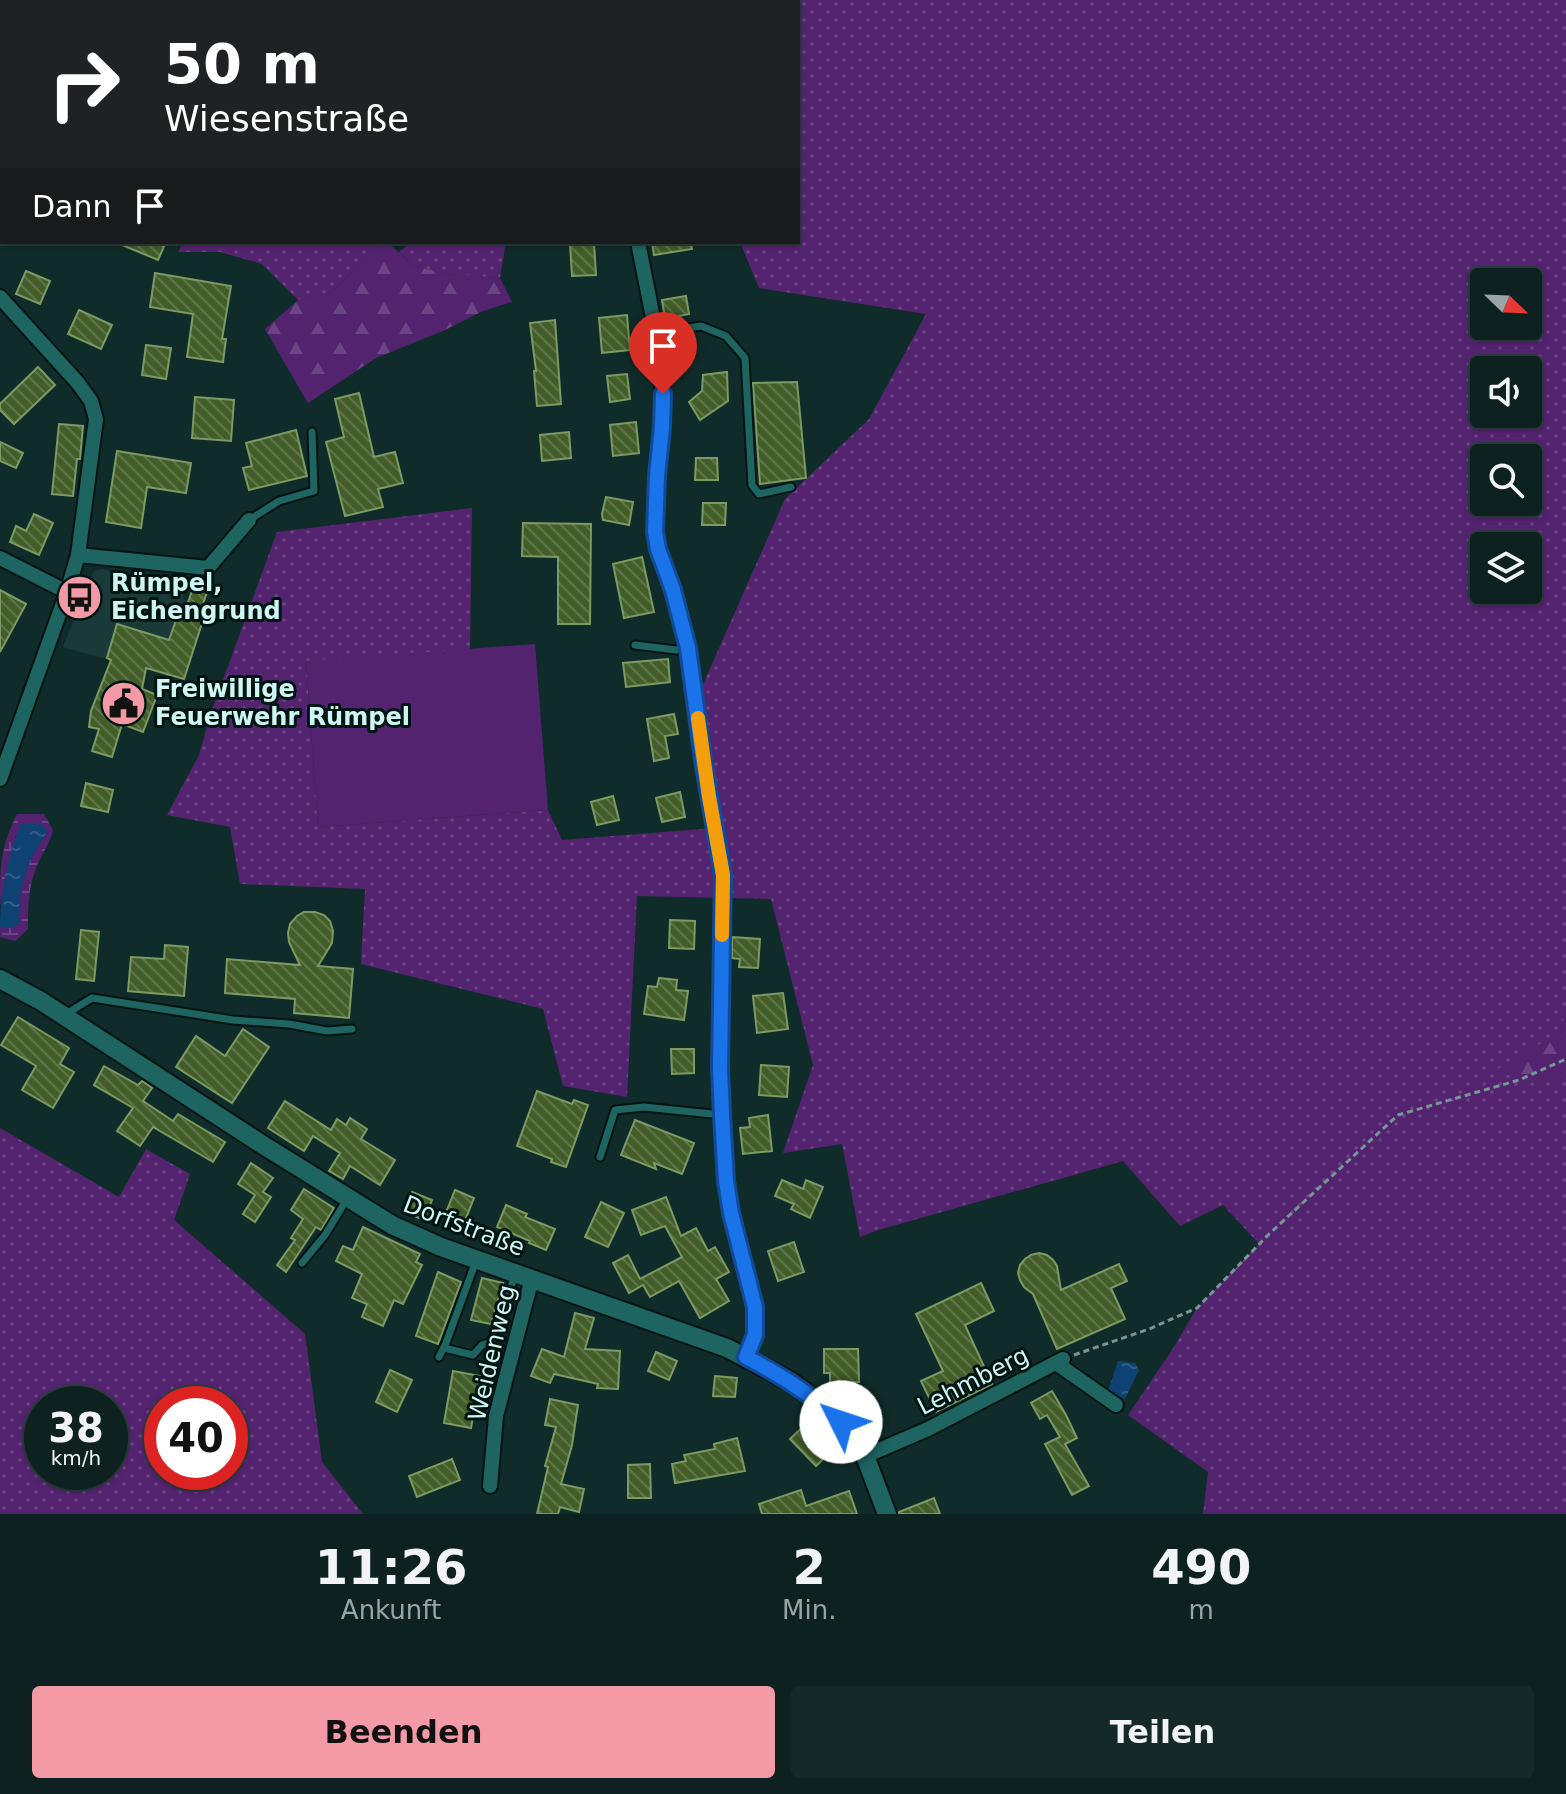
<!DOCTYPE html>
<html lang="de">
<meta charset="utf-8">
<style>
body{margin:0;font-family:"DejaVu Sans",sans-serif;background:#152929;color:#f1f3f6;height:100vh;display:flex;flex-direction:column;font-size:30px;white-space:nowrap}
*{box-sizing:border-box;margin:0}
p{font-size:26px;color:#9aa3a5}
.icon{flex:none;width:44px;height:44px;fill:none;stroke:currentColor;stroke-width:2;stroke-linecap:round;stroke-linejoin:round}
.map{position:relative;height:1514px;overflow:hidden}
.drawer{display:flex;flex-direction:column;background:#0c2120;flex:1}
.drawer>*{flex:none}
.top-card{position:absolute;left:0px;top:0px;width:800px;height:244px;box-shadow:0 2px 6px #0004,0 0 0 2px #2c3e3e;background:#202124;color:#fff;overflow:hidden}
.needle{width:52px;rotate:113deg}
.buttons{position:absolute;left:1470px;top:268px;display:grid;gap:16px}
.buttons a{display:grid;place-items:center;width:72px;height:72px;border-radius:8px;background:#0c2120;box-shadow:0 2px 6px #0004,0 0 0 2px #2c3e3e;font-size:40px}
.speed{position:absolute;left:24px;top:1386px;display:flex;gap:16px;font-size:40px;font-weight:700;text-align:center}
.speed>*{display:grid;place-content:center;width:104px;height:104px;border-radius:50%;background:#0c2120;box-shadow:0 2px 6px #0004,0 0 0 2px #2c3e3e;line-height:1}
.speed small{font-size:20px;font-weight:400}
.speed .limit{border:12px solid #d22;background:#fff;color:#111}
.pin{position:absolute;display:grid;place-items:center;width:68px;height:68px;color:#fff;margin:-82px -34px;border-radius:50% 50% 50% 0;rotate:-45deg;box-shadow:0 0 8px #0007}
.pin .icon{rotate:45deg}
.me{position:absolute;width:88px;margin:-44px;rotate:311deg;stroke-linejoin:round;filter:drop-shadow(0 0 6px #0008)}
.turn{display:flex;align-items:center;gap:28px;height:168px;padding:0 32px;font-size:36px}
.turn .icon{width:104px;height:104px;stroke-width:2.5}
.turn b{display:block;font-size:56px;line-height:68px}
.then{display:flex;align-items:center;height:76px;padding:0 32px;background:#0003;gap:16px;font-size:30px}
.eta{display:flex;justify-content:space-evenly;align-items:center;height:136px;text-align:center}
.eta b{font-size:48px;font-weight:700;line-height:56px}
.button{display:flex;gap:16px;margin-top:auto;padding:16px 32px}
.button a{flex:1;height:92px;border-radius:8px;background:#f49aa6;color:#111;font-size:32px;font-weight:700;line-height:92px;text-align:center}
.button a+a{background:#152929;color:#f1f3f6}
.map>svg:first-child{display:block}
.built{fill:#1a3a39}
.grass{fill:url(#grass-dots);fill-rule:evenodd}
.forest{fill:url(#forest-firs)}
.wetland{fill:url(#wetland-marsh)}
.pitch{fill:#54236f}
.water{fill:url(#water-ripples)}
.building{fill:url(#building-back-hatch);stroke:#7c9a63;stroke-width:2}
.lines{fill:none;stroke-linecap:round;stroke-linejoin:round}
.service-casing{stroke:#001413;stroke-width:11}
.minor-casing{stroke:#001413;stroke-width:18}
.tertiary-casing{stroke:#001413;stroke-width:22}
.path{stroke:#759795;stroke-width:3;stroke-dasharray:6 4;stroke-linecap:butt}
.service{stroke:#1e6461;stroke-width:7}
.minor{stroke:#1e6461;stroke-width:14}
.tertiary{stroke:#1e6461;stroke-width:18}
.route-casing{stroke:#114b97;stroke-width:20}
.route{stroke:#1a73e8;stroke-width:14}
.slow{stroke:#f59e0b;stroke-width:14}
.labels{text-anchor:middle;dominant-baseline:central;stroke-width:6;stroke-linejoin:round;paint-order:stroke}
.poi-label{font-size:24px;font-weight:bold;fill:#cef7f4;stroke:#001413;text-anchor:start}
.street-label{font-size:24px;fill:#cef7f4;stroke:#001413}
</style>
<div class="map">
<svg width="1566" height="1514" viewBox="0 0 1566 1514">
<defs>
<pattern id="grass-dots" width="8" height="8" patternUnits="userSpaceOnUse" patternTransform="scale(2)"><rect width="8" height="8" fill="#54236f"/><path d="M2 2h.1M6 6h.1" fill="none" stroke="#6b4484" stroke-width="1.8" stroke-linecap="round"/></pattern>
<pattern id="forest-firs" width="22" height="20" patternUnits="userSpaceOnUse" patternTransform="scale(2)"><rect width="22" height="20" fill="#54236f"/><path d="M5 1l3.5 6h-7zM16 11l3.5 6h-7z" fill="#6b4484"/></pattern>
<pattern id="wetland-marsh" width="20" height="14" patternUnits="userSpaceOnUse" patternTransform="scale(2)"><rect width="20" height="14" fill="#54236f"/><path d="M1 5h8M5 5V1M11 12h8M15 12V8" fill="none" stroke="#6b4484"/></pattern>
<pattern id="water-ripples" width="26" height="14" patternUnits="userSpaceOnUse" patternTransform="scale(2)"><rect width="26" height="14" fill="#0e4273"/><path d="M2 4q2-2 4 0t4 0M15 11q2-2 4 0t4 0" fill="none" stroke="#305e88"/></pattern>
<pattern id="building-back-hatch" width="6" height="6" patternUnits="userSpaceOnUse" patternTransform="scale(2)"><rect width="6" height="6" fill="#435d29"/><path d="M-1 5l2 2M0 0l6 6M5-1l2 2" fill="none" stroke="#5d7549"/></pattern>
</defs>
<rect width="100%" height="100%" fill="#102c2a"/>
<polygon class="built" points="102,569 184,593 182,599 188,601 194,585 208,589 198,618 203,620 184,679 147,668 146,670 63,647 94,571"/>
<g class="grass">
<path d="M695,0H1566V1014L1560,1032L1566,1076V1514H1203L1208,1472L1128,1415L1174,1347L1197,1308L1259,1244L1223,1205L1180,1226L1123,1161L878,1230L860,1237L842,1144L783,1153L813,1065L771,899L637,896L627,1097L563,1086L543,1009L361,964L365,889L240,884L230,827L167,815L199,755L212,710L277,532L472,508L470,649L306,662L318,827L548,810L562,840L715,828L701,689L785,499L869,419L926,314L759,288L740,242H798V2H695ZM1484,282H1528V326H1484ZM1484,370H1528V414H1484ZM1484,458H1528V502H1484ZM1484,546H1528V590H1484Z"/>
<polygon points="183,242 383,242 332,292 298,300 262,264 220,252 178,252"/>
<polygon points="411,242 506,242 500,278 446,274 413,265 399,252"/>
<path d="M0,1128L119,1197L146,1149L190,1174L174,1220L305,1334L322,1462L363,1514H0ZM110,1404V1472H42V1404ZM230,1404V1472H162V1404Z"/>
</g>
<g class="forest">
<polygon points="383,242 387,242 413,265 446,274 500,278 512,302 483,311 445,330 376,358 308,403 265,329 298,300 332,292"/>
<polygon points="1566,1014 1566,1076 1524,1084 1498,1069 1560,1032"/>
</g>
<path class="wetland" d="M17,814H44L53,830C49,846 40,856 35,871C28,890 28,909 28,929L15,941L0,937V928H11L19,924C18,887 26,861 48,831L16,835L0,905C0,868 0,848 17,814Z"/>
<polygon class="pitch" points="535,644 548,810 318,827 306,661"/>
<g class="water">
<path d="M22,823H40L48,831C26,861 18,888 19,924L11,928H0C0,897 8,850 22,823Z"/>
<polygon points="1118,1361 1135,1363 1139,1370 1125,1399 1108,1391"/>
</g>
<g class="building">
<polygon points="115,242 166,242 158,260"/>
<polygon points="652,242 691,242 692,249 654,255"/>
<polygon points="594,243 596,275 572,276 570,244"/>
<polygon points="26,271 50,281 40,304 16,294"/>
<polygon points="155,273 231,286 222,339 226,339 223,362 187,357 193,314 150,307"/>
<polygon points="686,296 689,314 665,319 662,300"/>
<polygon points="79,310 112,325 101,349 68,334"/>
<polygon points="627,315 630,350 602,353 599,318"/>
<polygon points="555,320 561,404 537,406 534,371 536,371 530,323"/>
<polygon points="146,345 171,348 166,379 142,375"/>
<polygon points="38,367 55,385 14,424 0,410 0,404"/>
<polygon points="727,372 728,401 700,420 689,402 702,391 703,375"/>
<polygon points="627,374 630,399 610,402 607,376"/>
<polygon points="797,382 806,478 760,484 753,383"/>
<polygon points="359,393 374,457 395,452 403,483 378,489 383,507 345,516 326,442 344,437 335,399"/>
<polygon points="195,397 234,400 231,441 192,438"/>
<polygon points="636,422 639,453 613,456 610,425"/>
<polygon points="59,424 83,426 80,459 77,459 73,496 52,494"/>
<polygon points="296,430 307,476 249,490 243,468 252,466 246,443"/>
<polygon points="569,432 571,458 542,461 540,435"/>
<polygon points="0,442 23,453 16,468 0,461"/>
<polygon points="117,451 191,463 186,493 147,487 141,528 106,522"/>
<polygon points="696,458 717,458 718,480 695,480"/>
<polygon points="606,497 633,502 629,525 603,520 602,514"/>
<polygon points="703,503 726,503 725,525 702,525"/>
<polygon points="34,514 53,523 39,555 10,542 16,526 26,531"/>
<polygon points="523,523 591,524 590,624 558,624 558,557 522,556"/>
<polygon points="642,557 654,612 624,618 613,564"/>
<polygon points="194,585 208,589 198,619 203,620 184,679 146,668 142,689 157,695 143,732 122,724 112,757 92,751 99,729 89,727 91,711 111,660 107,658 117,624 169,640 179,612 184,614"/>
<polygon points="0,590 26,604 0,652"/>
<polygon points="668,659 670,682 626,687 623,663"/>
<polygon points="674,714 678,734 665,736 669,758 654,761 647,719"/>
<polygon points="86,783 113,790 108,812 81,806"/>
<polygon points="680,792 685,817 662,822 656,798"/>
<polygon points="613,796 619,820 597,825 591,802"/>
<polygon points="304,912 315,912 324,915 330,921 333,931 332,943 318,966 353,969 349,1018 294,1013 295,999 225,993 227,959 300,965 289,942 288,933 290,924 297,916"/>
<polygon points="670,920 695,921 694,949 669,948"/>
<polygon points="81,930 99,932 94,981 76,979"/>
<polygon points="732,937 760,939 758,968 739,967 740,959 732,958"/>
<polygon points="165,945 188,947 184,996 128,991 131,957 164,959"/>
<polygon points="659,978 677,980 676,990 688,991 684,1020 644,1014 648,986 657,987"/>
<polygon points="783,993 788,1029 757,1033 753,996"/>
<polygon points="18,1017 69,1048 60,1064 74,1072 53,1108 22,1090 36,1066 1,1045"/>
<polygon points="243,1029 269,1047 232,1103 176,1067 196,1036 225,1056"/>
<polygon points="671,1049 694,1049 694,1073 672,1074"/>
<polygon points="761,1065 789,1067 787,1097 759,1095"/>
<polygon points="104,1066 138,1085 142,1081 152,1088 143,1101 173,1121 178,1114 225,1142 213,1162 153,1127 140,1146 117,1131 133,1108 94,1085"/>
<polygon points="537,1091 572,1104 574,1100 588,1105 566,1167 551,1162 552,1159 517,1146"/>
<polygon points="285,1101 331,1130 337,1119 346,1125 350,1118 367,1129 361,1139 395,1160 380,1185 350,1166 343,1179 329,1171 340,1153 313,1136 304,1151 268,1128"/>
<polygon points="768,1115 772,1151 743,1154 740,1128 750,1127 749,1118"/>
<polygon points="635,1120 694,1143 682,1174 654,1163 656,1169 621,1155"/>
<polygon points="251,1163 273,1178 263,1192 271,1197 255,1222 243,1214 255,1195 238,1184"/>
<polygon points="782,1180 803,1189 806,1180 823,1187 810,1218 791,1209 794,1204 775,1196"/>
<polygon points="304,1189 334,1208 321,1230 316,1227 286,1272 277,1265 295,1240 291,1238 303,1219 291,1210"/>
<polygon points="455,1190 474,1198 464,1223 445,1215"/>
<polygon points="412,1192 432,1200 424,1220 404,1212"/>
<polygon points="666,1197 681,1236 696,1228 708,1251 715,1247 729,1272 716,1279 729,1301 700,1318 679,1281 650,1297 643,1285 629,1293 613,1263 628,1255 640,1279 682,1257 665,1226 641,1235 632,1210"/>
<polygon points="601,1202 624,1213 608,1247 585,1237"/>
<polygon points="506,1205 527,1214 525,1217 555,1229 546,1250 529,1243 530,1241 497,1227"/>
<polygon points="363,1227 420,1254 416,1262 422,1265 403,1304 394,1300 383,1326 362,1317 367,1304 352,1298 362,1274 336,1261 343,1246 353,1250"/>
<polygon points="794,1242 804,1272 778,1281 768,1251"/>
<polygon points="1039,1253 1047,1255 1053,1260 1057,1266 1061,1290 1119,1264 1127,1281 1111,1288 1125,1319 1057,1349 1033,1294 1024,1287 1020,1280 1018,1273 1020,1265 1025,1259 1031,1255"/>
<polygon points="438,1272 461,1282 438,1344 416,1336"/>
<polygon points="482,1278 503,1283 491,1324 471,1320"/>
<polygon points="981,1283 994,1311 965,1325 992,1384 936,1412 921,1381 943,1371 916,1314"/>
<polygon points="575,1313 594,1318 585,1349 620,1351 618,1389 597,1388 598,1384 554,1374 550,1383 531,1376 542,1349 564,1357"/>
<polygon points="824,1349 858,1349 859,1382 830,1383 830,1373 824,1373"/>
<polygon points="656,1352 677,1361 669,1380 648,1371"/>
<polygon points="390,1370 412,1380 397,1412 376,1402"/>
<polygon points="453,1371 480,1376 471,1428 444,1423"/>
<polygon points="715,1376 737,1378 735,1397 713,1396"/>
<polygon points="1052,1391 1066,1415 1077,1438 1065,1444 1089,1486 1072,1495 1045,1444 1060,1437 1047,1415 1040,1419 1031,1403"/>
<polygon points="550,1399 578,1405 572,1445 561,1484 584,1489 579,1512 560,1507 558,1514 537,1514 548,1467 545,1466 556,1427 545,1425"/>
<polygon points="810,1420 836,1447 816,1466 790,1439"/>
<polygon points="737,1438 745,1471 675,1483 672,1464 686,1461 684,1455 715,1449 714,1444"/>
<polygon points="452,1459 460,1480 417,1497 409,1476"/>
<polygon points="650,1464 651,1498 628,1498 628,1465"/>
<polygon points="801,1490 806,1506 849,1491 857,1514 762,1514 759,1504"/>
<polygon points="934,1498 940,1514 899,1514 899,1512"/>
</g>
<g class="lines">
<defs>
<g id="service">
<polyline points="656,333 701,326 726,336 745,358 752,485 759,494 791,487"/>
<polyline points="249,520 279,501 314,491 312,432"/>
<polyline points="635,645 676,650 688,648"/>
<polyline points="66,1014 92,998 233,1020 289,1024 327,1031 352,1029"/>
<polyline points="600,1157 615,1110 644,1107 722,1115"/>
<polyline points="302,1263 325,1235 347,1199"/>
<polyline points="444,1348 473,1355 482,1345 488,1343 493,1339 515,1275"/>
<polyline points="439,1357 446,1343 476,1261"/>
</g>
<g id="minor">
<polyline points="477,0 480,2"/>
<polyline points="634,2 635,0"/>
<polyline points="638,242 656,333 663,394 662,427 657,476 656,541 673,590 688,648 703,760 723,875 720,1069 722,1115 726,1181 731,1213 755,1307 755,1335 746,1357"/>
<polyline points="0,297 78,383 91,401 96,419 78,555 67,592 0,779"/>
<polyline points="78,555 208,568 249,520"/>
<polyline points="0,558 67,592"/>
<polyline points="1056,1363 1116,1405"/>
<polyline points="865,1456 928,1429 1063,1359"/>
<polyline points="490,1486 496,1416 532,1278"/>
</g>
<g id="tertiary">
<polyline points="11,2 11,0"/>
<polyline points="0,49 2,41"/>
<polyline points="0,979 41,1001 263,1145 392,1225 441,1247 727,1348 790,1381 826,1408 841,1422 854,1438 865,1456 887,1514"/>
</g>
</defs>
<use href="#service" class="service-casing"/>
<use href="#minor" class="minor-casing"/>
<use href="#tertiary" class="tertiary-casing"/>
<polyline class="path" points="1074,1355 1149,1329 1197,1308 1269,1234 1398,1115 1519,1080 1566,1059"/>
<use href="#service" class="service"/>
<use href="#minor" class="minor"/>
<use href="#tertiary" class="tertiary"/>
</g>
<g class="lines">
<defs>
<path id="route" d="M663,394L662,427L657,476L655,532L658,549L673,590L688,648L703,760L723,875L720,1069L722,1115L726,1181L731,1213L755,1307V1335L746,1357C781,1375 812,1395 841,1422"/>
</defs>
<use href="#route" class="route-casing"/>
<use href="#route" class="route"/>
<polyline class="slow" points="698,718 709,797 723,875 722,935"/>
</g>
<defs>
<symbol id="bus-disc" viewBox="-11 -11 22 22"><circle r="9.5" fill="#f49aa6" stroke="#001413"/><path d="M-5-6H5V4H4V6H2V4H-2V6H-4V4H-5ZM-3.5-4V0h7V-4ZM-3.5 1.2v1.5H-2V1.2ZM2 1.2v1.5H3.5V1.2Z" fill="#111"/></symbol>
<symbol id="civic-disc" viewBox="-11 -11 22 22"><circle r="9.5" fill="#f49aa6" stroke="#001413"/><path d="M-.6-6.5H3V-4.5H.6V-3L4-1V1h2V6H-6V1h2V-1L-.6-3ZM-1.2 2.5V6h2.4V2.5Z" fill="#111"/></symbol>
</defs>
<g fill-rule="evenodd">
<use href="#bus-disc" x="54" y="572" width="51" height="51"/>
<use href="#civic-disc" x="98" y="678" width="51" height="51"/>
</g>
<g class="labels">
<g class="poi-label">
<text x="111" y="583">Rümpel,<tspan x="111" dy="28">Eichengrund</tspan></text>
<text x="155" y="689">Freiwillige<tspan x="155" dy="28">Feuerwehr Rümpel</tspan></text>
</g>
<g class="street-label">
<text transform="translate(464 1226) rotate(21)">Dorfstraße</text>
<text transform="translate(492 1353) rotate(-77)">Weidenweg</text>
<text transform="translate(973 1381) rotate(-27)">Lehmberg</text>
</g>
</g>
</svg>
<div class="buttons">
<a><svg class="needle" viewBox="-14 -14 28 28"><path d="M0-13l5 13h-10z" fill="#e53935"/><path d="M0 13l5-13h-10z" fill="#9aa3a5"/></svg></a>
<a><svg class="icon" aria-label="sound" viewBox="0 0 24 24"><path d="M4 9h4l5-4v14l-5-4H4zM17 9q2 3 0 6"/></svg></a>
<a><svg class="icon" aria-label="search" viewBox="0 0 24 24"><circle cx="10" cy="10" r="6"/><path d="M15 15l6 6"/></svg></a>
<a><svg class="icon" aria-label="layers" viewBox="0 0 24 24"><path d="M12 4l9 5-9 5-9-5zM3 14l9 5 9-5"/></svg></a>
</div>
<div class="speed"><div>38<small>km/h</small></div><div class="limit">40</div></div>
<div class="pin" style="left:663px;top:394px;background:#d93025"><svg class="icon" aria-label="arrive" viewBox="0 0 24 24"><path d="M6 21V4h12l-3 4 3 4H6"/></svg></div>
<svg class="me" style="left:841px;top:1422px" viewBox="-20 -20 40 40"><circle r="19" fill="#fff"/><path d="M0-13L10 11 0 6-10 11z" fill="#1a73e8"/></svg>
<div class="top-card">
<div class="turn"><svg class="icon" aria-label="right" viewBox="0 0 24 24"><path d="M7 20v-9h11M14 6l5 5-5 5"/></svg><div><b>50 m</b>Wiesenstraße</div></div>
<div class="then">Dann<svg class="icon" aria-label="arrive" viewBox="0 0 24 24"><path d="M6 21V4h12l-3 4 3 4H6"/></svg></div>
</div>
</div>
<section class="drawer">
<div class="eta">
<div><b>11:26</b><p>Ankunft</p></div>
<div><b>2</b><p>Min.</p></div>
<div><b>490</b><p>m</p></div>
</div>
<div class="button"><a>Beenden</a><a>Teilen</a></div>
</section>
